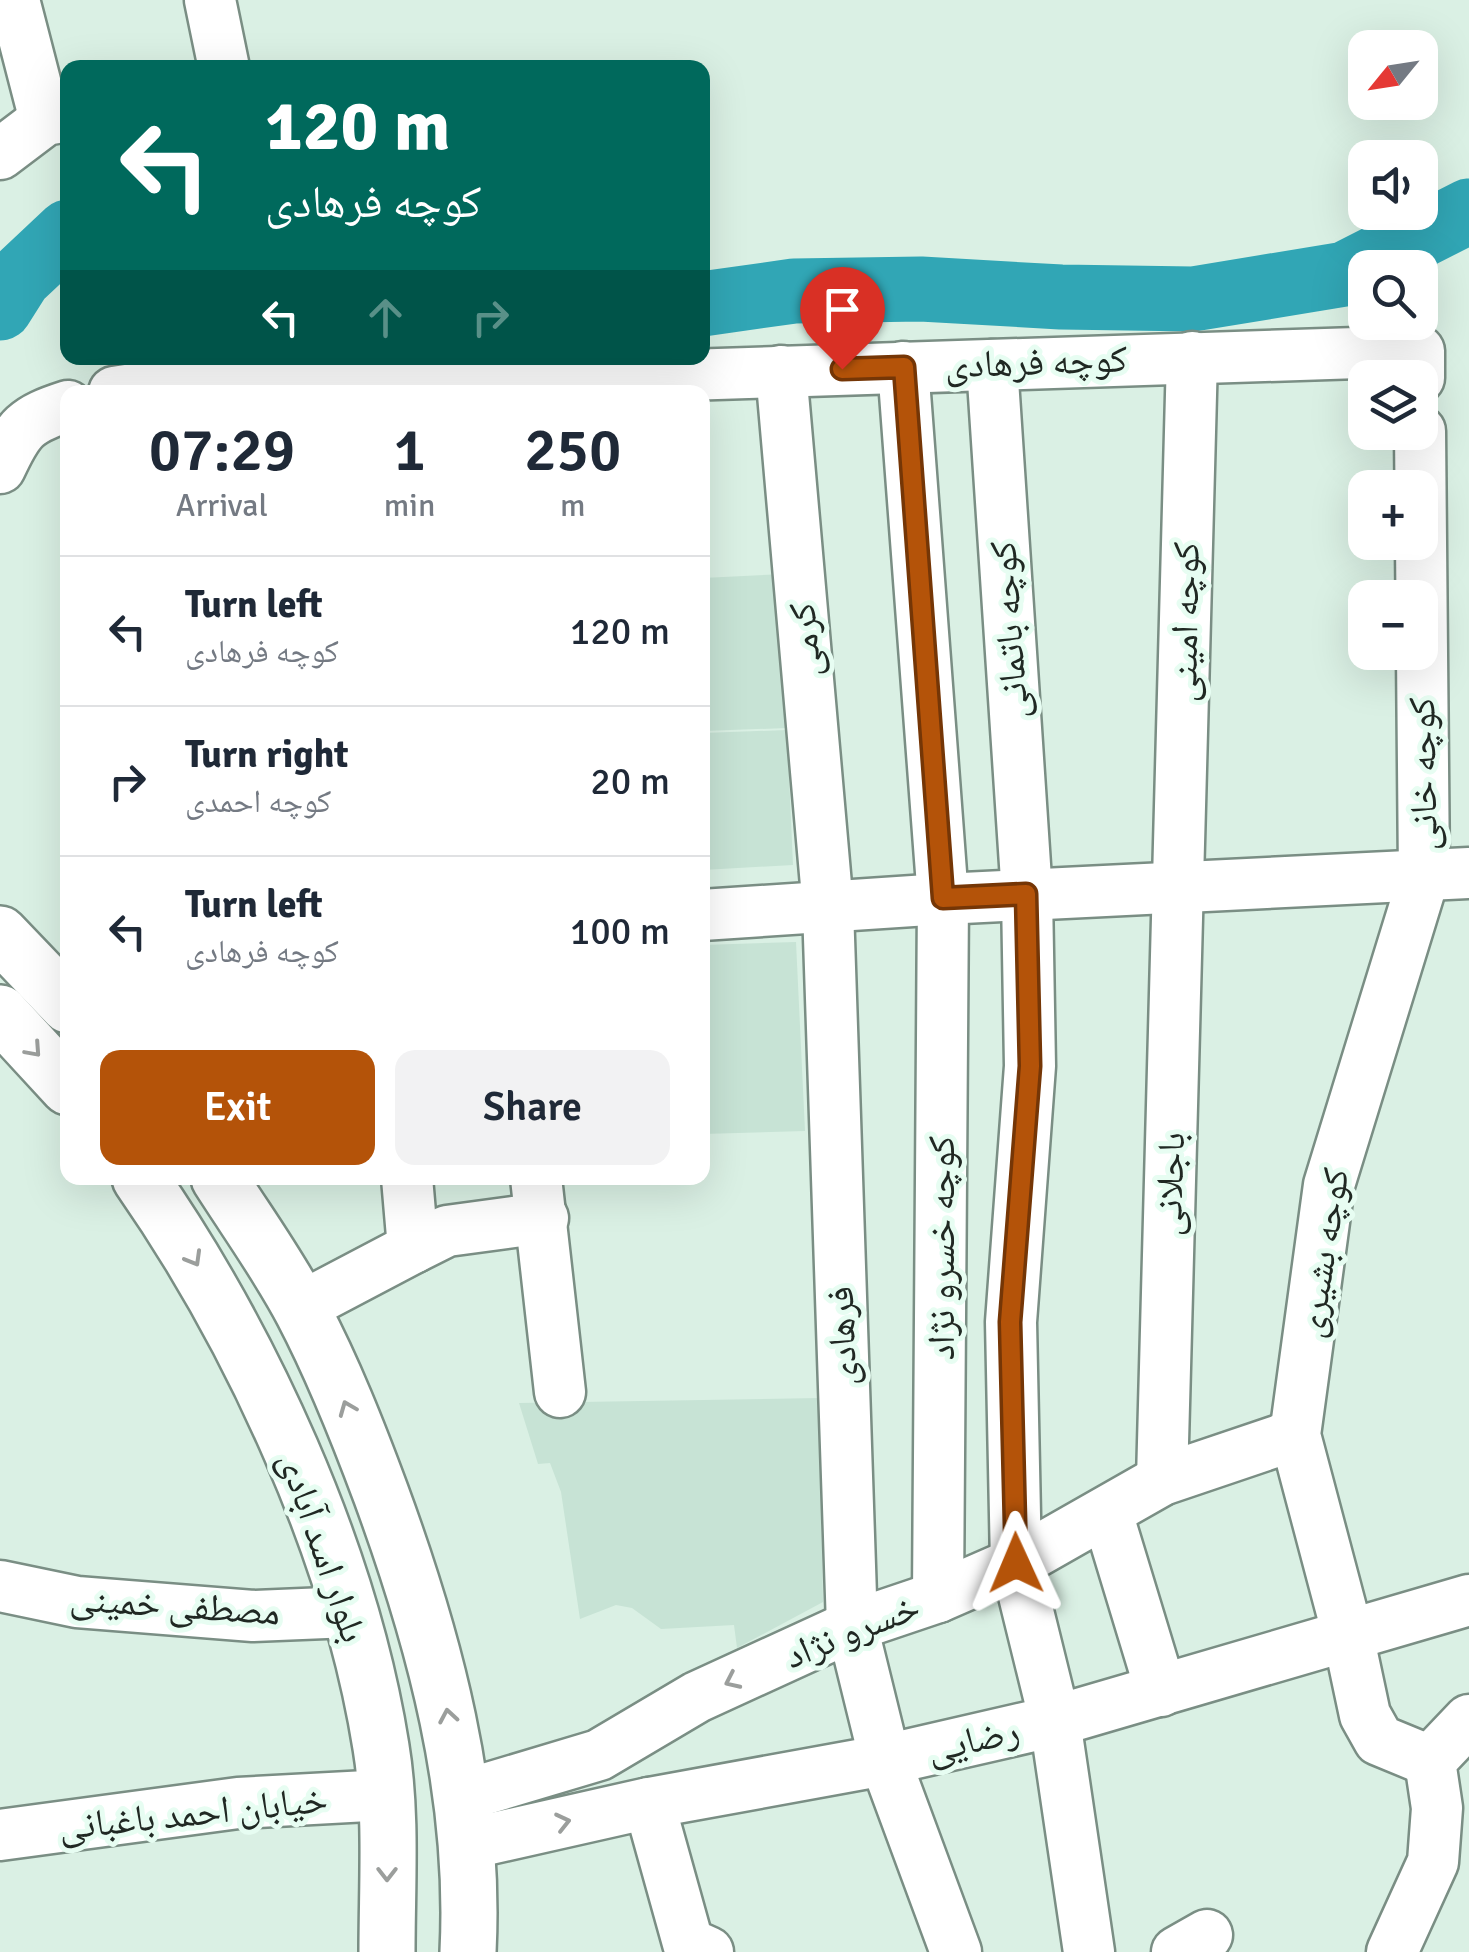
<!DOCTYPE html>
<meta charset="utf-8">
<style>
body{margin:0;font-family:Signika,"Noto Naskh Arabic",sans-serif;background:#f2f2f3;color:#1f2937;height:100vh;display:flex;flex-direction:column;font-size:38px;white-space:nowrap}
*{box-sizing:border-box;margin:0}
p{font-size:32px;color:#747a83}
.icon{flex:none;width:55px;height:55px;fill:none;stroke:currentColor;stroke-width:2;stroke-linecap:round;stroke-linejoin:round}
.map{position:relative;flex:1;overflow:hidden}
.details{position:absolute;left:60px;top:385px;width:650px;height:800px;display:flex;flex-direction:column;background:#fff;border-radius:20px;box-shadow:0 10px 40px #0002}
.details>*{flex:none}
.hud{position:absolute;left:60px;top:60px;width:650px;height:305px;border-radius:20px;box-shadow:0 10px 40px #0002;background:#00695c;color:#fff;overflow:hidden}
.needle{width:65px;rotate:240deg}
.tools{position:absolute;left:1348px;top:30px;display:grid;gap:20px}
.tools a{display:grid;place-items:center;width:90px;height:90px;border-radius:20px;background:#fff;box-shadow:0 10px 40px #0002;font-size:50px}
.pin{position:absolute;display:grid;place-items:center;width:85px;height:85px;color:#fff;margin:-102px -42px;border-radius:50% 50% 50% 0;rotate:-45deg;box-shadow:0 0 10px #0007}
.pin .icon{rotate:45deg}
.me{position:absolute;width:110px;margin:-55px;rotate:359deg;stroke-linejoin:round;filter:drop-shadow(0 0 8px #0008)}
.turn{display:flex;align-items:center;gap:35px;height:210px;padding:0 40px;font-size:45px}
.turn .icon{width:130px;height:130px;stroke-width:2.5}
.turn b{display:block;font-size:70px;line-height:85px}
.lanes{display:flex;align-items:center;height:95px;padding:0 40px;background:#0003;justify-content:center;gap:50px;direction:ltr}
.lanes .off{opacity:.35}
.eta{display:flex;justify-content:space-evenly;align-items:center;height:170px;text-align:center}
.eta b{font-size:60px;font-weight:600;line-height:70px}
.cta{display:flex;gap:20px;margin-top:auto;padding:20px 40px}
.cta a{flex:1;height:115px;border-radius:20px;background:#b45309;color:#fff;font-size:40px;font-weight:600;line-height:115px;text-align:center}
.cta a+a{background:#f2f2f3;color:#1f2937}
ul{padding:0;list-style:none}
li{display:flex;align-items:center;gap:30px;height:150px;padding:0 40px;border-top:2px solid #e0e1e3}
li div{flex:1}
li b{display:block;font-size:38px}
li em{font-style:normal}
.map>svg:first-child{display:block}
.built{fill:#c7e3d5}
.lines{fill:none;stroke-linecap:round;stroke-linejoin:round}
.river{stroke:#31a6b5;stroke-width:65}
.minor-casing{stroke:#7a8e84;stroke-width:55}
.major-casing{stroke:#7a8e84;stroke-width:60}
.minor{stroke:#fff;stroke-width:50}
.major{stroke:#fff;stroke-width:55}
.oneway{stroke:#9b9e9c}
.route-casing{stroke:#753606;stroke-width:25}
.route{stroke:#b45309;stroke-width:18}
.labels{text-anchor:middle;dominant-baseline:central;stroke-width:10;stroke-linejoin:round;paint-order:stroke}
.street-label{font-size:38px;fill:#202823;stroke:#e7fdf2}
</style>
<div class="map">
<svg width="1469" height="1952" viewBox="0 0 1469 1952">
<rect width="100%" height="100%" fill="#daf0e4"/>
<g class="built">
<polygon points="784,574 787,728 703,731 703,578"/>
<polygon points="787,730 793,865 703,870 703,733"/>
<polygon points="796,942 805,1131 703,1134 703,945"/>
<polygon points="819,1398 823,1602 737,1648 734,1625 661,1629 632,1608 616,1605 580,1619 561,1492 550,1463 538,1464 519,1403"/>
</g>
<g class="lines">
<g class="river">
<polyline points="702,304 794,291 921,289 1061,297 1193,299 1345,274 1469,211"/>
<polyline points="0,308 19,278 68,232"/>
</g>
<defs>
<g id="minor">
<polyline points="14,0 45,120"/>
<polyline points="210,0 224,68"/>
<polyline points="0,154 45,120 68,116"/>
<polyline points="992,365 1027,895 1030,1066 1011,1322 1016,1563 1055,1721 1089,1952"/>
<polyline points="903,367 943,899 938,1597"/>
<polyline points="781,371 828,908 852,1626 885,1760 956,1952"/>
<polyline points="114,392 274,367 363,369 532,380 1419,351 1419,378"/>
<polyline points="1420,431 1424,876 1329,1185 1295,1435 1348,1635 1365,1715 1379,1740 1430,1761"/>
<path d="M0,468C19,427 25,420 68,406"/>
<polyline points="702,915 943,899 1469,873"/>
<polyline points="536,1178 560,1392"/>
<polyline points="413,1248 447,1231 543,1218"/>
<polyline points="301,1307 413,1248 407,1178"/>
<polyline points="1162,1480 1192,357"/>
<polyline points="1107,1513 1161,1691"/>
<polyline points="0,1586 77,1602 253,1616 350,1612"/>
<polyline points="462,1796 599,1755 697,1697 852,1626 938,1597 1016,1563 1162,1480 1295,1435"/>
<polyline points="649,1803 688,1943 708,1952"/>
<polyline points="0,1835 238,1803 386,1795"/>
<polyline points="467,1844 649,1803 885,1760 1055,1721 1469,1600"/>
<polyline points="1177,1952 1207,1935"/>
<polyline points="1392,1952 1433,1862 1437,1808 1430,1761 1469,1720"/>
</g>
<g id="major">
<polyline points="0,934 68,1005"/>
<polyline points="0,1013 68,1087"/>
<path d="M140,1178C252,1339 350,1552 381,1747C392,1814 387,1884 387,1952"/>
<path d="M219,1178C247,1222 279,1266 303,1312C334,1371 358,1432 381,1494C435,1641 476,1794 468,1952"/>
</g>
</defs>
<use href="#minor" class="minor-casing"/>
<use href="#major" class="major-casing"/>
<use href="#minor" class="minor"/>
<use href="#major" class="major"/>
</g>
<defs><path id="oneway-chevron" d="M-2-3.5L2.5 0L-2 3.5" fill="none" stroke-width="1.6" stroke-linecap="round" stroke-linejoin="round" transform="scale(2.5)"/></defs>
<g class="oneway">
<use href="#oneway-chevron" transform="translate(34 1050) rotate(48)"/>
<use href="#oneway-chevron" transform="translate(194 1259) rotate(60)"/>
<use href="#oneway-chevron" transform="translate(347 1408) rotate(-112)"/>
<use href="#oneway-chevron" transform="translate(732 1681) rotate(155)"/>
<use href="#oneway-chevron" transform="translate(448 1716) rotate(-100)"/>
<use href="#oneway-chevron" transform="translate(563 1822) rotate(-13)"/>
<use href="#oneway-chevron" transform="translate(387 1874) rotate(90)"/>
</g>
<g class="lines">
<defs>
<polyline id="route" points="842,369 904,367 943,898 1026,894 1030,1066 1010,1322 1016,1563"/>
</defs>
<use href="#route" class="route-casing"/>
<use href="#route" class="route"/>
</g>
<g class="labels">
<g class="street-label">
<text transform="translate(1036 362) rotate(-2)">کوچه فرهادی</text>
<text transform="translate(1185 622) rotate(-89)">کوچه امینی</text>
<text transform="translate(1009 630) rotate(-94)">کوچه باتمانی</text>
<text transform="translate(805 640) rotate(-95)">کرمی</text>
<text transform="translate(1423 774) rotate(-91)">کوچه خانی</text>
<text transform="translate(1170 1184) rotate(-88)">باجلانی</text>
<text transform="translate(941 1248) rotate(-90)">کوچه خسرو نژاد</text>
<text transform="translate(1323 1253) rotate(-81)">کوچه بشیری</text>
<text transform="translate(842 1336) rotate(-92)">فرهادی</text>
<text transform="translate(323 1547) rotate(71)">بلوار اسد آبادی</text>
<text transform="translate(175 1605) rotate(4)">مصطفی خمینی</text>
<text transform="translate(852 1631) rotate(-22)">خسرو نژاد</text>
<text transform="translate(973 1740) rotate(-13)">رضایی</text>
<text transform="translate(193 1813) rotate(-6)">خیابان احمد باغبانی</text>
</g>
</g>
</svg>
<div class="tools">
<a><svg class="needle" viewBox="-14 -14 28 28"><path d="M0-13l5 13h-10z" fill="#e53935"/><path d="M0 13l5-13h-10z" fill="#747a83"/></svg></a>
<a><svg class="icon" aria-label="sound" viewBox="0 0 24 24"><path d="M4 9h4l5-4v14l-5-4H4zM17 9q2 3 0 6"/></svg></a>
<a><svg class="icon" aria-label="search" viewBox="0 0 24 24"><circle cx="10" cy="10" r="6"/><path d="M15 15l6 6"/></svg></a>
<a><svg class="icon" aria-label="layers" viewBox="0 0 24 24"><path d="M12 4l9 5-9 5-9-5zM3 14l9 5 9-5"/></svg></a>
<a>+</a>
<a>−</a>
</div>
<div class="pin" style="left:842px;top:369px;background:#d93025"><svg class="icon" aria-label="arrive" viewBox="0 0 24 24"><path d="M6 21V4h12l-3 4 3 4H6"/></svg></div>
<svg class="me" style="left:1016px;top:1563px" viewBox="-20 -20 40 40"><path d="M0-17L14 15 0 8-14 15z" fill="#b45309" stroke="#fff" stroke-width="4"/></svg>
<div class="hud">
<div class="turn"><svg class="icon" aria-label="left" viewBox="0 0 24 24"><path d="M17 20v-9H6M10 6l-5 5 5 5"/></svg><div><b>120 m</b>کوچه فرهادی</div></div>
<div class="lanes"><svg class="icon" aria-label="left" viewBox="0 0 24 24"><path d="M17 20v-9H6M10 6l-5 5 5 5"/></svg><svg class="icon off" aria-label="ahead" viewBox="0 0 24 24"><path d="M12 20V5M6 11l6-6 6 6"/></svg><svg class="icon off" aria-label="right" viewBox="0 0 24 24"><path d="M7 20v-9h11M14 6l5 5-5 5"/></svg></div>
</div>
<section class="details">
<div class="eta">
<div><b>07:29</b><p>Arrival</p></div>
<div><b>1</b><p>min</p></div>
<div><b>250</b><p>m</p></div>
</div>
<ul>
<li><svg class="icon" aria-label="left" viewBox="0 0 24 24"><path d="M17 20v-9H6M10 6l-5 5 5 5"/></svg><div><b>Turn left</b><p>کوچه فرهادی</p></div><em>120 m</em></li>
<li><svg class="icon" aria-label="right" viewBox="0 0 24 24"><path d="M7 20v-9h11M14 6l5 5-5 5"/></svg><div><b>Turn right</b><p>کوچه احمدی</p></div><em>20 m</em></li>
<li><svg class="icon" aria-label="left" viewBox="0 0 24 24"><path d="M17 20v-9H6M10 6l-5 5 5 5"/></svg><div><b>Turn left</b><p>کوچه فرهادی</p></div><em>100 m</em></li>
</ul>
<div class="cta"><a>Exit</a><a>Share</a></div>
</section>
</div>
